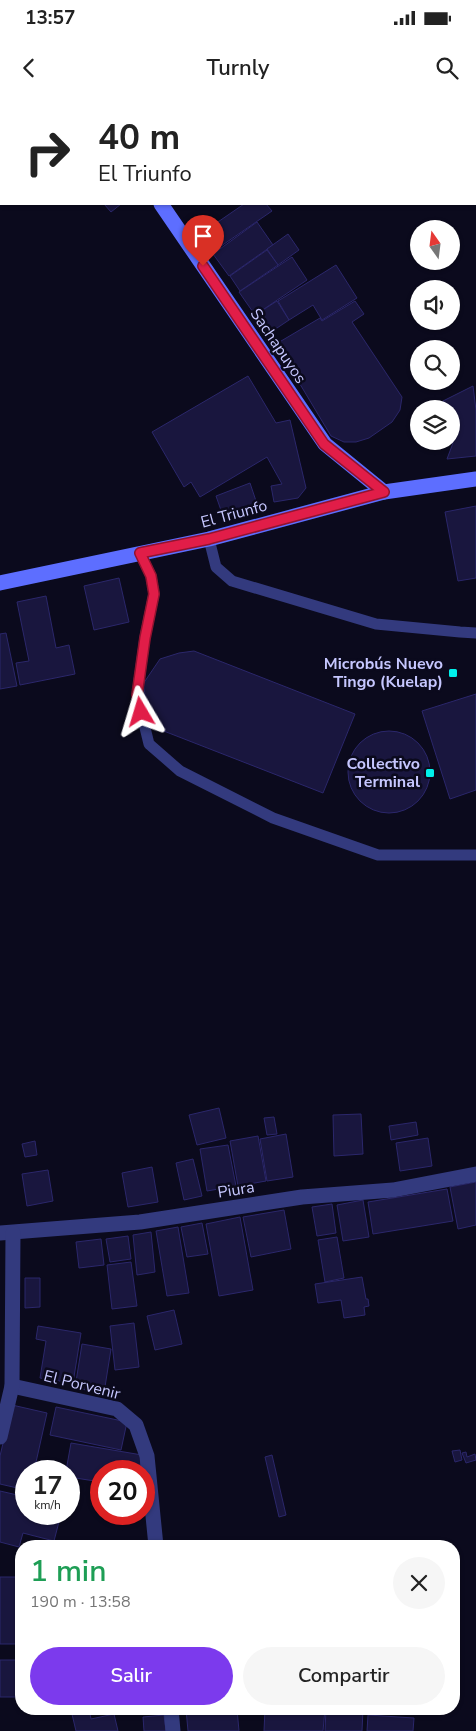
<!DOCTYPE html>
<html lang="es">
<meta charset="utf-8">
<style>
body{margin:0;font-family:"Nunito Sans",sans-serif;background:#f6f6f6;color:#222;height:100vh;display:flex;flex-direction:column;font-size:19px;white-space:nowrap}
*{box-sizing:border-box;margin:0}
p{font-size:16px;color:#767676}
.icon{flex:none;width:28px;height:28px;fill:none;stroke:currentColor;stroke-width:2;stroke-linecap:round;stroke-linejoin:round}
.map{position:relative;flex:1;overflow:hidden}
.details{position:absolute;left:15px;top:1440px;width:445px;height:175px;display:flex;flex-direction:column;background:#fff;border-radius:20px;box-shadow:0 1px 4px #0004}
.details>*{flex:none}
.guide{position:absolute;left:0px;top:0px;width:476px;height:105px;box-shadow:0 1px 4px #0004;background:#fff;color:#222;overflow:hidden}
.needle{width:32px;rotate:346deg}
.fabs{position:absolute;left:410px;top:120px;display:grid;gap:10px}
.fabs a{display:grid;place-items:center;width:50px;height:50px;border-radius:50%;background:#fff;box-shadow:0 1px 4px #0004;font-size:25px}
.speed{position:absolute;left:15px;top:1360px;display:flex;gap:10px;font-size:25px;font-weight:700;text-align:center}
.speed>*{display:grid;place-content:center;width:65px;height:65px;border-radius:50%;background:#fff;box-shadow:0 1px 4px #0004;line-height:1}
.speed small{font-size:12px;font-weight:400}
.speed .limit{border:8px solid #d22;background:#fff;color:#111}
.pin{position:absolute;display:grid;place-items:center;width:42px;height:42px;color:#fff;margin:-51px -21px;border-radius:50% 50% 50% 0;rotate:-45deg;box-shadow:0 0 5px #0007}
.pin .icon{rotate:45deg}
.me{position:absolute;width:55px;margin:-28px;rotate:353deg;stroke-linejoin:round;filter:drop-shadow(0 0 4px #0008)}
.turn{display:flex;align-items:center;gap:18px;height:105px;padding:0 15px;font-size:22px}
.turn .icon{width:65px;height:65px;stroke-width:2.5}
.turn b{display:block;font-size:35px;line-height:42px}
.round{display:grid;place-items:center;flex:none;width:52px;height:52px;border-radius:26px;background:#f6f6f6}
.head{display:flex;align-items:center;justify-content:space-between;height:85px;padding:0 15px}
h1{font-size:30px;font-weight:600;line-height:38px;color:#1e9e55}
.cta{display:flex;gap:10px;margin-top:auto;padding:10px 15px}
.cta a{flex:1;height:58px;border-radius:30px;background:#7c3aed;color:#fff;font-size:20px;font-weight:600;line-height:58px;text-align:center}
.cta a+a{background:#f6f6f6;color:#222}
.status{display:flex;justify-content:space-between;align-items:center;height:35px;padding:0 25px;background:#fff;direction:ltr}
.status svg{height:14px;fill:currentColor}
header{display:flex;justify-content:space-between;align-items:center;height:65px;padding:0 15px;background:#fff;font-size:22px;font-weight:600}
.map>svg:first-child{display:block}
.building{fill:#19163e;stroke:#2b276b}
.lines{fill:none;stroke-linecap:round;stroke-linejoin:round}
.lane{stroke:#333a7e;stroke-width:11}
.street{stroke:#333a7e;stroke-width:15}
.secondary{stroke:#5d6eff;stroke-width:15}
.route-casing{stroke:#92132f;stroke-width:12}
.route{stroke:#e11d48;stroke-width:9}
.poi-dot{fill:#00f1eb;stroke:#0b0a1d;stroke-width:2}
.labels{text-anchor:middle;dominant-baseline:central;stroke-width:5;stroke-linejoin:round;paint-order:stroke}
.street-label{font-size:16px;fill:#c6c7ff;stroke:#0b0a1d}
.poi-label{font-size:16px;font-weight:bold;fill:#c6c7ff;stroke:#0b0a1d;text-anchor:end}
</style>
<div class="status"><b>13:57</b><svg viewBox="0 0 49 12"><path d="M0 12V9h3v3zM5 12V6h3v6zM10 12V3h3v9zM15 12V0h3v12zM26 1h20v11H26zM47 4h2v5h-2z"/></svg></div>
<header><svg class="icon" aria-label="back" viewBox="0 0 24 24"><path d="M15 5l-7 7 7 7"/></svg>Turnly<svg class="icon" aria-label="search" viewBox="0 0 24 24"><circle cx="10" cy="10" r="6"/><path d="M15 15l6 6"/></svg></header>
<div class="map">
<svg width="476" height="1631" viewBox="0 0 476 1631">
<rect width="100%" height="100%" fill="#0b0a1d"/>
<g class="building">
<polygon points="104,104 121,104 111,112"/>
<polygon points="244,104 266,104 272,111 211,153 199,135"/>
<polygon points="257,122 273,145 229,176 213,154"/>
<polygon points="288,134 299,150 278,165 267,149"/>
<polygon points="267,150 278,165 240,191 230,176"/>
<polygon points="292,157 307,180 255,215 239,192"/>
<polygon points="336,165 357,198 322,220 313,205 289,220 278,201"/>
<polygon points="277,201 289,220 268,234 255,215"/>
<polygon points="355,201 364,214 352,222 402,297 400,310 392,322 369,338 356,342 344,342 331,336 276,244 320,218 322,221"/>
<polygon points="248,276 276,323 290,320 306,388 298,398 274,402 271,386 282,384 267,357 200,397 191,382 184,387 152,332"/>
<polygon points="473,286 476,310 476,356 447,359 453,343 451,336 451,309 445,309 443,301"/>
<polygon points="250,383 257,404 223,416 216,396"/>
<polygon points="476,406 476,478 458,481 445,412"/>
<polygon points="119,478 129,522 94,530 84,486"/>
<polygon points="46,496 56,548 69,545 75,574 20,585 16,563 29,561 17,502"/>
<polygon points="6,533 17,586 0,589 0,534"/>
<polygon points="194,551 355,614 323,693 156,628 149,614 143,584 160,559 179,553"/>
<polygon points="476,594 476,690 450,699 422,611"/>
<circle cx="389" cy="672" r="41"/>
<polygon points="219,1008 226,1038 197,1045 189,1015"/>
<polygon points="361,1014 363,1054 334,1056 333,1015"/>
<polygon points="274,1017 277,1034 267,1035 264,1018"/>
<polygon points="416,1022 418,1035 391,1040 389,1026"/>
<polygon points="286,1034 293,1077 267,1081 260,1039"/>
<polygon points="258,1036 266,1081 238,1086 230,1041"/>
<polygon points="428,1038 432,1066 400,1071 396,1043"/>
<polygon points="35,1041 37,1055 25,1057 22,1044"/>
<polygon points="228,1045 236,1086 207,1091 200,1049"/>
<polygon points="193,1059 202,1096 184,1100 176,1063"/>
<polygon points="152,1067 158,1102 128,1107 122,1073"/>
<polygon points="48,1070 53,1101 27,1106 22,1074"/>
<polygon points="476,1082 476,1125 458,1129 450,1087"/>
<polygon points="447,1089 453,1121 373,1134 368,1102"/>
<polygon points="363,1100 369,1137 343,1141 337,1105"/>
<polygon points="332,1104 336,1133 317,1136 312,1107"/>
<polygon points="284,1110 291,1149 251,1157 243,1117"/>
<polygon points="240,1117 253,1190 219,1196 206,1124"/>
<polygon points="202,1123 208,1154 187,1157 181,1127"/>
<polygon points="178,1127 189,1193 167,1196 156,1131"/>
<polygon points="151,1132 155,1172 137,1175 133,1135"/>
<polygon points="128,1136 131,1159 110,1162 106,1139"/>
<polygon points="337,1137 344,1178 325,1182 318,1140"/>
<polygon points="101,1139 104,1165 79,1168 76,1142"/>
<polygon points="131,1162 137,1206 112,1209 107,1165"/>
<polygon points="362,1177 366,1199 368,1199 369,1206 364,1207 365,1215 344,1218 341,1200 318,1203 315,1184"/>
<polygon points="25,1178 40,1178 40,1207 25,1208"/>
<polygon points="174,1210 182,1244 155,1250 147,1216"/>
<polygon points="134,1223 139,1267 115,1270 110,1226"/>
<polygon points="38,1226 81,1233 73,1283 40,1278 46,1241 36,1239"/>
<polygon points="82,1244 111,1249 104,1293 75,1288"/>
<polygon points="12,1305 47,1313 34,1371 26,1371 26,1390 0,1384 0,1356"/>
<polygon points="56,1307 127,1322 121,1350 50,1335"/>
<polygon points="71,1343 142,1355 139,1371 101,1371 101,1382 69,1377 69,1371 66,1371"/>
<polygon points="460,1350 462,1360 455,1362 452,1351"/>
<polygon points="466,1352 467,1357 475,1354 476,1360 466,1363 462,1353"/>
<polygon points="272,1355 286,1415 279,1417 265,1357"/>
<polygon points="0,1391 26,1397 26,1414 61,1414 54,1441 23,1433 19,1447 0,1442"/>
<rect x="0" y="1477" width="21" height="67"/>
<rect x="0" y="1560" width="21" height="37"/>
<polygon points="78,1609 89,1609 91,1619 114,1614 118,1631 76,1631 71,1610"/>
<polygon points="186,1609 237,1609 239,1631 188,1631"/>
<polygon points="265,1609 325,1609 323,1631 264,1631"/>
<polygon points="326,1609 363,1609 362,1631 325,1631"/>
<polygon points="367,1609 391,1609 368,1614"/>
<polygon points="164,1615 166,1631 144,1631 143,1617"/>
<polygon points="368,1615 414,1618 413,1631 367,1631"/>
</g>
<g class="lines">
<g class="lane">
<polyline points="209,439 216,467 232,481 376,524 460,532 476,533"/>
<polyline points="140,453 151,476 154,494 145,537 137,595 149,644 180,671 273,718 378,755 476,755"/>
</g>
<g class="street">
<polyline points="0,1133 140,1122 302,1097 393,1090 476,1074"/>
<polyline points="12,1286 117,1309 136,1325 147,1356 156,1446"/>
<polyline points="0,1337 12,1286 13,1133"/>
<polyline points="171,1609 173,1631"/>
</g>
<g class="secondary">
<polyline points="99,0 100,1"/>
<polyline points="161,104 325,344 384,392"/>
<polyline points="0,483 209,439 384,392 476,379"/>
</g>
</g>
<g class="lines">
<defs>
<polyline id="route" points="141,612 137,595 145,538 154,494 151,476 140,453 209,439 384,392 324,344 203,166"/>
</defs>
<use href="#route" class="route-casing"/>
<use href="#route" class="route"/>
</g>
<g class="poi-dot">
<rect x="448" y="568" width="10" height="10" rx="2.5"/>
<rect x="425" y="668" width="10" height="10" rx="2.5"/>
</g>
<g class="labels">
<g class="street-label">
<text transform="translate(278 246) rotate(56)">Sachapuyos</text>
<text transform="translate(234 414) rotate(-15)">El Triunfo</text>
<text transform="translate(236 1090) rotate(-9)">Piura</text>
<text transform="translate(82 1285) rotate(14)">El Porvenir</text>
</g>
<g class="poi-label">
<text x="443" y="564">Microbús Nuevo<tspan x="443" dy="18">Tingo (Kuelap)</tspan></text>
<text x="420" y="664">Collectivo<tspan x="420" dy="18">Terminal</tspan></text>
</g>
</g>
</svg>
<div class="fabs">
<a><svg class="needle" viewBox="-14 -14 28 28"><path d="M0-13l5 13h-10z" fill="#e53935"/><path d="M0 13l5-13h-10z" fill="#767676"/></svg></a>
<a><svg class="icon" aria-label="sound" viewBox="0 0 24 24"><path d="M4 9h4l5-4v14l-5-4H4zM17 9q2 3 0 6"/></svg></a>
<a><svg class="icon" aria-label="search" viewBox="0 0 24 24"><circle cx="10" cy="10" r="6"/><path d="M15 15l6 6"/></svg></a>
<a><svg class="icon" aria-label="layers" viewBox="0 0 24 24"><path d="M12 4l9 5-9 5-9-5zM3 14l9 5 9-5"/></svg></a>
</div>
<div class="speed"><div>17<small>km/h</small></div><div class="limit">20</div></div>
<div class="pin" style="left:203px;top:166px;background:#d93025"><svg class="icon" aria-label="arrive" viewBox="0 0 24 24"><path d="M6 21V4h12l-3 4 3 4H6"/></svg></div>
<svg class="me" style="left:141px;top:612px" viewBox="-20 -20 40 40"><path d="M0-17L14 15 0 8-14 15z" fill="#e11d48" stroke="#fff" stroke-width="4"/></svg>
<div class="guide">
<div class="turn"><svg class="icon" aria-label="right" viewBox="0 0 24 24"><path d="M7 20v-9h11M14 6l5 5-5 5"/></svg><div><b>40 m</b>El Triunfo</div></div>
</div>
<section class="details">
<div class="head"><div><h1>1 min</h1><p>190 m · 13:58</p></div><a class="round"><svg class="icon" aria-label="close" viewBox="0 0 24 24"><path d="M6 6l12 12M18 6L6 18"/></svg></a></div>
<div class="cta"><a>Salir</a><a>Compartir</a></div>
</section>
</div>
